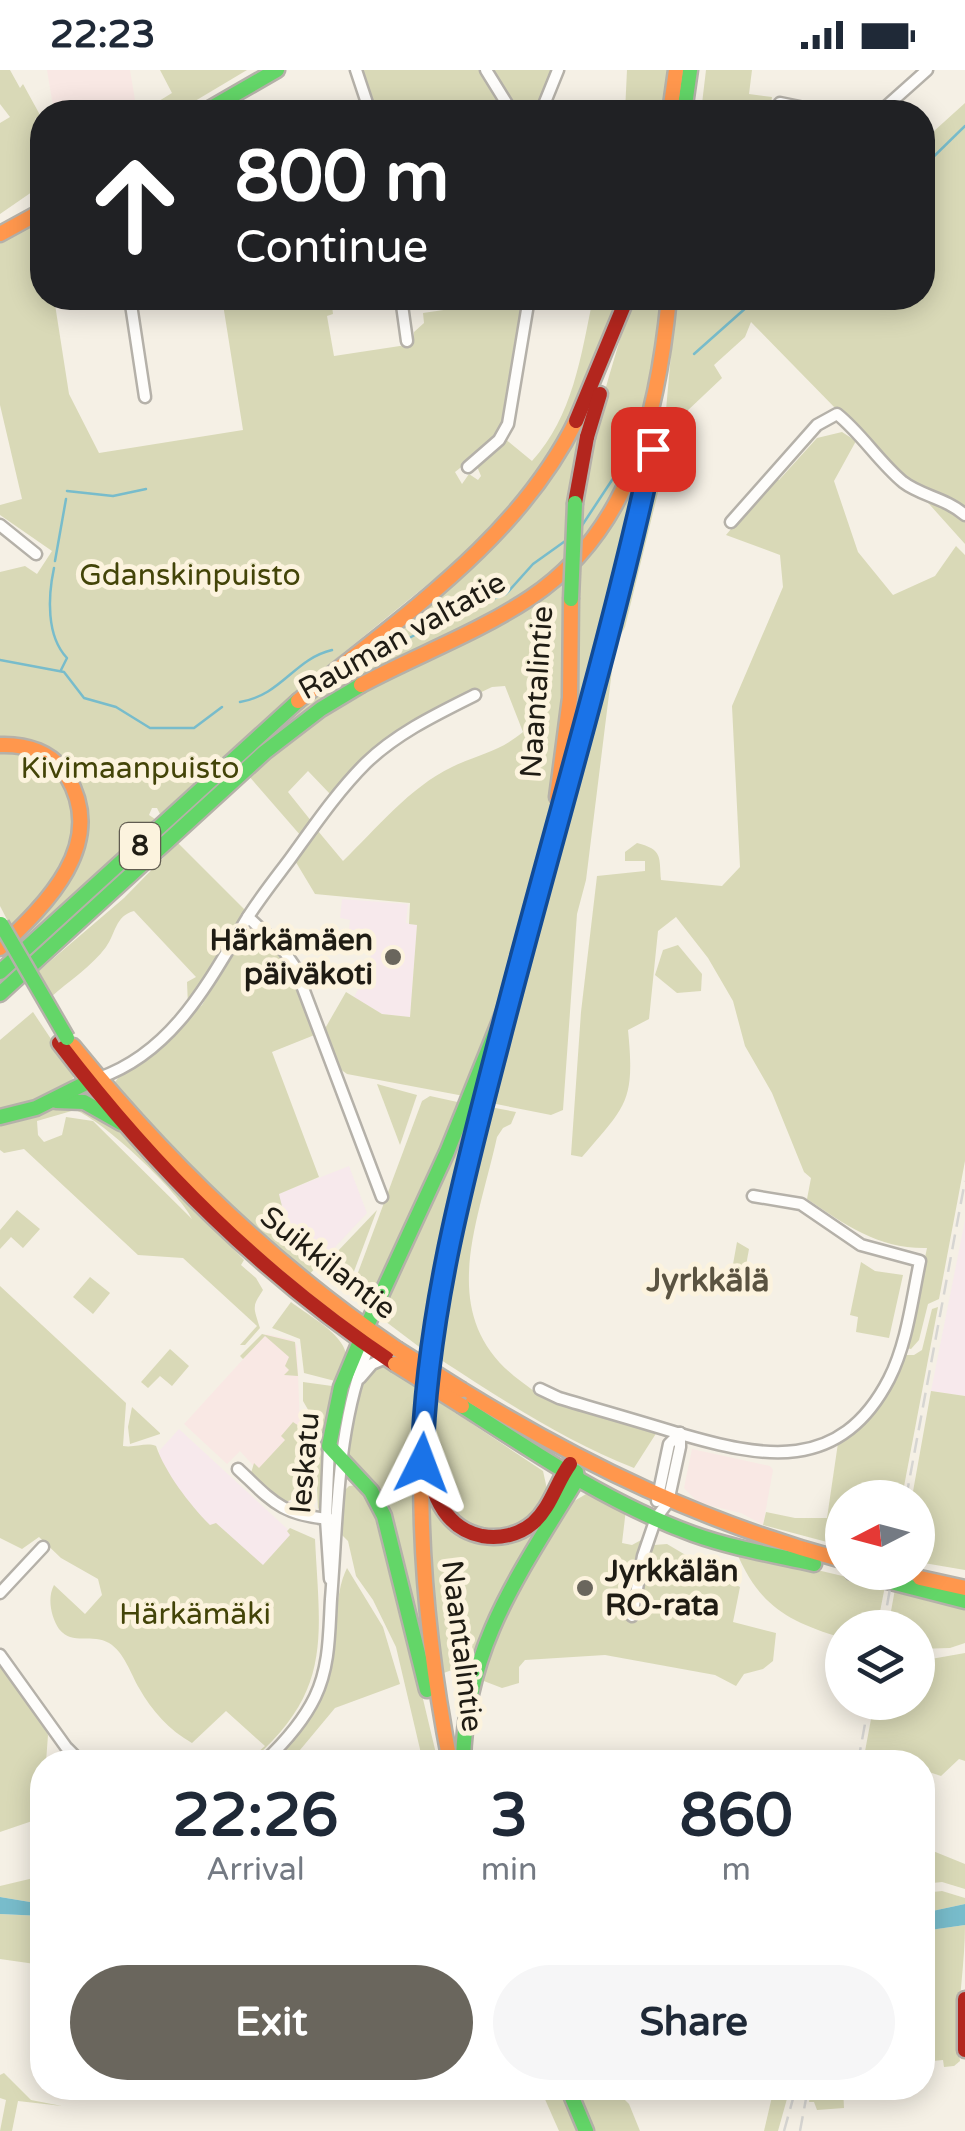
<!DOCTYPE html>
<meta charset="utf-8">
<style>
body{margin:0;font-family:"Varela Round",sans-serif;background:#f6f6f7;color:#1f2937;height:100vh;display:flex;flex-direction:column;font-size:38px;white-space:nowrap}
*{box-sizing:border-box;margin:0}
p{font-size:32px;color:#747a83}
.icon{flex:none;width:55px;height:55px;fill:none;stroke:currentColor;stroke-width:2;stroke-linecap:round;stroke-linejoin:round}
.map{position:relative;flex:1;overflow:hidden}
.details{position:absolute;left:30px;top:1680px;width:905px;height:350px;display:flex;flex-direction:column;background:#fff;border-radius:40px;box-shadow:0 5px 25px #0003}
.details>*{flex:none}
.banner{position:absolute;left:30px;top:30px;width:905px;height:210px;border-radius:40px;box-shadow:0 5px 25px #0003;background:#202124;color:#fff;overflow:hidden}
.needle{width:65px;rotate:264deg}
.buttons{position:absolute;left:825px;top:1410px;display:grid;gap:20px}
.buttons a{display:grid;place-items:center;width:110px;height:110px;border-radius:50%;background:#fff;box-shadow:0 5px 25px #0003;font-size:50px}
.pin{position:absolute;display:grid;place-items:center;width:85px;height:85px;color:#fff;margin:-42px;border-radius:20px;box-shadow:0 5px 15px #0006}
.me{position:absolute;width:110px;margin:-55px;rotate:3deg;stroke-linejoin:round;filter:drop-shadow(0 0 8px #0008)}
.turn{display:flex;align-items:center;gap:35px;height:210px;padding:0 40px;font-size:45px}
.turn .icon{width:130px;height:130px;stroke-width:2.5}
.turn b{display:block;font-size:70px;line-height:85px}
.eta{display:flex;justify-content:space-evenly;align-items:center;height:170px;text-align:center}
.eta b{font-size:60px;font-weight:700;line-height:70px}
.cta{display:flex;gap:20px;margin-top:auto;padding:20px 40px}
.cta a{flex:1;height:115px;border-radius:60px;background:#6a665d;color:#fff;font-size:40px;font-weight:700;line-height:115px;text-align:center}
.cta a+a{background:#f6f6f7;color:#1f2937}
.status{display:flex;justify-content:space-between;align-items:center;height:70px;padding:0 50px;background:#fff;direction:ltr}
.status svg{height:28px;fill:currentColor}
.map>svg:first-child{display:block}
.commercial{fill:#f9e8e4}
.education{fill:#f7e9ec}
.green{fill:#d9d9b7;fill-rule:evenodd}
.water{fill:#78bccb}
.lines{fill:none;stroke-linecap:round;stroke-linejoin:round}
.stream{stroke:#78bccb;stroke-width:2.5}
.street-casing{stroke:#b5b1a9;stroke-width:15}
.fast-casing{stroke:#b5b1a9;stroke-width:19}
.slow-casing{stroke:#b5b1a9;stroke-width:19}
.jam-casing{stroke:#b5b1a9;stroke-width:19}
.street{stroke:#fefdfb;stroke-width:10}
.fast{stroke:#63d668;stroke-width:14}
.slow{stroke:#ff974d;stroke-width:14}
.jam{stroke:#b3261e;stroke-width:14}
.rail{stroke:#d6d5d2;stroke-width:2.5;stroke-dasharray:15 8;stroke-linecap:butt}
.fast-bridge-casing{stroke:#b5b1a9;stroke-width:19;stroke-linecap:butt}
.slow-bridge-casing{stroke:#b5b1a9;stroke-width:19;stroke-linecap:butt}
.fast-bridge{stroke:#63d668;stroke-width:14}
.slow-bridge{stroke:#ff974d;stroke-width:14}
.route-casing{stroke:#114b97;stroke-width:25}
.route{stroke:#1a73e8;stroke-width:18}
.poi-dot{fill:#6a665d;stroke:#fcf3de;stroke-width:4}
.labels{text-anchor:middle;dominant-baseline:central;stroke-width:10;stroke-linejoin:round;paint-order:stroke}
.shield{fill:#fcf3de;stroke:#615c51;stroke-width:2.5}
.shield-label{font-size:28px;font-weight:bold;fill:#1f1c14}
.park-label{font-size:30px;fill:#434408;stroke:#fcf3de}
.street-label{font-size:30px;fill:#1f1c14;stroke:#fcf3de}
.poi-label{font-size:30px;font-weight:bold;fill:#1f1c14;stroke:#fcf3de;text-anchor:end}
.neighbourhood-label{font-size:32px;font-weight:bold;fill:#5a5341;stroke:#fcf3de}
</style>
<div class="status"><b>22:23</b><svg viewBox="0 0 49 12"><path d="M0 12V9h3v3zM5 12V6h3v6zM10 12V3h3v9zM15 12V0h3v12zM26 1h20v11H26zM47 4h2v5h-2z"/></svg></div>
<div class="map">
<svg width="965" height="2061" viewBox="0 0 965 2061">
<rect width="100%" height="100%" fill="#f5f0e5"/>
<g class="commercial">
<polygon points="47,0 130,0 137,42 54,42"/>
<polygon points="266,1264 293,1270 297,1276 302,1413 296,1427 287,1433 240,1381 227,1394 184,1354"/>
<polygon points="692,1379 770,1396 773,1400 763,1455 741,1443 699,1433 684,1418"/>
</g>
<g class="education">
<polygon points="342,829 408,834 406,853 417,855 410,947 382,944 354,927 369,900 373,873 348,870 350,850 340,848"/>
<polygon points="349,1096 367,1143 322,1191 295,1168 285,1152 278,1124"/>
<polygon points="965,1150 965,1326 931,1321"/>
<polygon points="179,1359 295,1466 260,1504 156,1408 159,1381"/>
</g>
<g class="green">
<polygon points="0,0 10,0 20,18 23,14 40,45 35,49 42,60 42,115 0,144 0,53 10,47 0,34"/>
<polygon points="160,0 247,0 190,34 141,42 172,23"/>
<polygon points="363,0 480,0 507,42 377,42"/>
<polygon points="490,0 552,0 539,35 530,42 519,42"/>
<polygon points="627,0 669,0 663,42 625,42"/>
<polygon points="706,0 752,0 749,24 772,27 770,39 747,36 746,42 701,42"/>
<polygon points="965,33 965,474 860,357 839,342 751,252 745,267 714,295 722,308 685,343 667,406 662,406 625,557 615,576 586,810 577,844 563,1040 551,1045 491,1033 655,404 666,340 676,228 922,228 923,71"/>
<path d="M42,149V228H54L69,324L99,383L243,360L222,228H331L333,244L327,246L334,286L413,274L414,262L424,253L423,243L526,228L507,349L493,372L455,402L462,414L469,404L478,410L481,406L476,394L504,368L532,391C573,346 581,286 593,228H620L560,372L486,467L300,618L160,744L157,738H152L149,745L155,749L20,874L16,869L83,772L68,701L0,671V502L25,496L37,504L52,481L0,445V435L22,429L0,335V172Z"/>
<path d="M633,228H665L660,290L634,391L577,484C580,395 607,311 633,228Z"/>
<polygon points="586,343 567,488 536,517 260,678 303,633 537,428 555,404"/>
<path d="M842,362L856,371L834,411L858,482L893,525L935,506L956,476L965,485V1091L939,1229L928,1234L919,1270L911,1279L906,1278L927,1178C878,1179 846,1155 807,1129L811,1108L804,1102L772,1023L745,976L733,931L708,888L676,847L658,861L649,949L628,960C635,1031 627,1035 582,1087L571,1085L581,942L597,806L645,801V791H625V782L637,773C663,780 659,786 661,810L722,816L740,797L732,636L783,517L780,485L726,465L773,409L779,410L817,368Z"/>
<polygon points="649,378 568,697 577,496"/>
<path d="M565,507C582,674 526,871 464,1026L347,1004L336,996L323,962L346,922L382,944L410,947L417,855L409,854L410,833L315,824L294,789L318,761L343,791C376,759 410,717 452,697C479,684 499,682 523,662L505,616L492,617L412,655L331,725L308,701L288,722L312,752L301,766L248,705L313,652Z"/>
<polygon points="12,678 50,693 67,712 76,757 60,805 12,859 0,836 0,680"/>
<path d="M178,773L247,842L188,936L187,912L196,907L134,841C115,846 116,863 106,877C92,896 69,911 51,927L34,905L124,828Z"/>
<path d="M248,856L288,892L317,964L272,982L319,1107L279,1124C287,1159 294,1168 322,1191L306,1208L227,1141L116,1020L115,1012L121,1004L202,935Z"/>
<polygon points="678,875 702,904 701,921 677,923 655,905 663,880"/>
<path d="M33,942L75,1005C62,1027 23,1034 0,1043V970Z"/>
<polygon points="377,1014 417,1025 400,1075"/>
<polygon points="430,1026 462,1033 368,1237 351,1228 350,1224 422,1031"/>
<polygon points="476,1029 445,1143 422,1279 381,1248"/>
<path d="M73,1034L117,1058L244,1190L241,1195L256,1208L263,1220C252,1237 253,1236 260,1258L245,1275H240L257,1256L183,1188L138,1185L24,1079L4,1083L0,1080V1053ZM75,1040C103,1050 180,1123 192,1149L93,1051L66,1047L62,1065L44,1072L38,1065L37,1051Z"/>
<path d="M490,1037L516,1042L511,1054L503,1058L497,1067C479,1151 436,1242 514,1306C526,1315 539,1326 553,1332C586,1345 623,1352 657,1362L634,1398C565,1371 503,1330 441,1290L461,1148Z"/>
<polygon points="17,1140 40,1159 23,1178 11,1167 0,1179 0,1160"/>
<polygon points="377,1140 347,1220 344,1221 336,1183"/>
<polygon points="737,1172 749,1179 745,1201 769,1205 771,1213 769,1218 730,1211"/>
<polygon points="861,1192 875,1201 903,1205 889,1268 856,1262 858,1247 850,1245"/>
<polygon points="90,1207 110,1223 93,1244 73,1227"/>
<path d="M0,1216L126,1333L123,1376C135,1378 146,1372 156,1376C165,1402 189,1434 210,1455L216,1453L263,1495L290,1465L287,1461L290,1458L315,1469C320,1568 333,1621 250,1692H247L265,1676L226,1641L192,1673C169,1660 152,1641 139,1618C131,1604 124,1582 109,1573C93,1563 72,1576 59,1559C51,1547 47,1528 54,1515L85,1544L102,1525L98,1509L61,1488L39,1467L22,1479L0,1468Z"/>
<path d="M291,1232C317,1252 370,1277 335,1311L304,1303L300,1269L272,1258Z"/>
<path d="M938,1237L902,1427L842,1428V1476L763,1455L766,1442L795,1448H827L838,1373C875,1349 889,1326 903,1285H914L922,1280L932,1239Z"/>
<polygon points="262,1264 295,1272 298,1306 284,1305 289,1300 285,1296 289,1287 265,1266 243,1289 240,1286"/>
<polygon points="170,1279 189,1296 172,1316 160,1306 148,1318 141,1312"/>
<polygon points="378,1297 388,1297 419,1314 413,1446 422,1574 392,1459 348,1386 356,1331 365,1304"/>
<polygon points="303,1312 332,1316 330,1324 333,1325 322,1429 318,1440 314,1350 303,1331"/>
<polygon points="931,1321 965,1326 965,1500 918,1492 918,1428 912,1427"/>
<polygon points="435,1329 543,1401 547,1419 535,1444 503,1463 469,1458 443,1435 434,1399"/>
<polygon points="132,1337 160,1363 160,1364 130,1374 128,1357"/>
<path d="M293,1352L299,1356C301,1377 313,1432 282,1432L251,1403L254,1393L259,1398L285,1370L281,1366Z"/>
<polygon points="357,1415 364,1422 383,1461 438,1692 423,1692 396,1577 373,1530 356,1506 348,1471 341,1464 343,1422 349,1416"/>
<polygon points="586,1424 626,1439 622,1473 632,1475 643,1469 641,1476 667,1474 694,1490 694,1493 740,1517 733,1552 776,1563 773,1591 763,1599 744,1604 736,1616 715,1605 605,1585 525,1590 519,1597 519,1613 502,1618 476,1608 503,1545 571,1433"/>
<polygon points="429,1429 475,1470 547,1444 495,1535 474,1582 460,1597 441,1604 432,1518"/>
<path d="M736,1481L885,1516L877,1557L842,1558V1568C787,1551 759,1536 736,1481Z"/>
<path d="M347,1498L383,1557L400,1614L335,1638L290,1692H272C297,1668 323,1637 330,1602C338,1567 333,1526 347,1498Z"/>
<polygon points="895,1519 965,1538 965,1573 950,1578 918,1579 918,1558 888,1558"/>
<polygon points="965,1583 965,1691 959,1689 941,1706 923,1700 922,1692 894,1689 892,1692 863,1692 874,1633 918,1632 918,1587 931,1589"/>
<polygon points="0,1596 20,1619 45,1658 48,1665 46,1692 42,1692 41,1748 0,1762"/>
<polygon points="923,1777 965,1794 965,1819 942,1812 923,1814"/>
<polygon points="42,1806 42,1834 0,1827 0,1816"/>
<polygon points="942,1821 965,1828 965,1834 923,1843 923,1823"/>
<polygon points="0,1844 42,1846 42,1895 0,1889"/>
<path d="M965,1855C965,1901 955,1944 960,1991L954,1996L944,1997L943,1990L923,1992L922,1861Z"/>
<polygon points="4,2003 31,2030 62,2036 18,2031 12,2061 0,2061 6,2030 0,2028 0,2005"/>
<polygon points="540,2018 560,2018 578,2061 559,2061"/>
<polygon points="575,2018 613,2018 629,2034 640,2061 593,2061"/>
<polygon points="774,2018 790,2018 778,2061 764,2061"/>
<polygon points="811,2018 843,2018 844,2038 817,2040 814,2032 809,2032"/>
</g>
<g class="water">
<polygon points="0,1827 42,1834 42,1846 0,1844"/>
<polygon points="965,1834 965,1855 923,1861 923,1843"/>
</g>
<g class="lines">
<g class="stream">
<polyline points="922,98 965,56"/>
<polyline points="694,284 757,228"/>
<polyline points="67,421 113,426 146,419"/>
<polyline points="581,457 614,407"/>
<polyline points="55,491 66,429"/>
<path d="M54,498C48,526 46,566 67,588L61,600"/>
<polyline points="372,584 379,584 462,540 506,524 533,494 568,469"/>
<polyline points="0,590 64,602 84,628 116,637 150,658 194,658 222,637"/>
<path d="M240,632C282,625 294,589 332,580"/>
</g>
<defs>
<g id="street">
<polyline points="356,0 370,42"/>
<polyline points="486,0 512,42"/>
<polyline points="780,33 824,42"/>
<polyline points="541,42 558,0"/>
<polyline points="880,42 927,0"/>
<polyline points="130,228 145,327"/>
<polyline points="401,228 407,271"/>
<polyline points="468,397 499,370 508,354 529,228"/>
<path d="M731,452L817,355L837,344C862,364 878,391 903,412C921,426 946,428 965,445"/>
<polyline points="0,455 36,484"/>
<polyline points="248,847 284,881 295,897 382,1127"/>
<path d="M99,1008C173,982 208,913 246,850C259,829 275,809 290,789C314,756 337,722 366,693C397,663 437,644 475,625"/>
<polyline points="360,1308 372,1294 386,1288"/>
<path d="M540,1319L559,1328C599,1340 638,1351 677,1363C762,1388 840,1404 889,1309C907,1274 912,1229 920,1191L861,1175L801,1134L753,1126"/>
<polyline points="329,1376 326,1449 330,1509"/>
<path d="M238,1399C272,1431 281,1445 330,1449"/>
<polyline points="657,1431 669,1374 680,1363"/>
<polyline points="0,1523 43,1477"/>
<polyline points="632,1546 643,1486 656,1448 668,1432 680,1377 680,1363"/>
<polyline points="0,1585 66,1677 81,1692"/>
<path d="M264,1692C284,1673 303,1652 315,1627C330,1596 329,1562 331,1529C338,1444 336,1354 370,1274"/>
</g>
<g id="fast">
<polyline points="204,42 277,0"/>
<polyline points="684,42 690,0"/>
<polyline points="0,902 298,631"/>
<polyline points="0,924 265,682 321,639 361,615"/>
<polyline points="56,1031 84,1032 121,1053"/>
<polyline points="0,1047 36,1038 88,1012"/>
<polyline points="365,1260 447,1082 512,921"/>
<polyline points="364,1262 341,1317 329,1376 371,1421 384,1446 427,1620"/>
<path d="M462,1336C536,1384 610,1434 693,1464C732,1478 774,1485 814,1494"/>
<polyline points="852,1502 965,1531"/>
<path d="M463,1692C465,1577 520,1503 577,1409L576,1402"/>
<polyline points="568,2018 586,2061"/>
</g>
<g id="slow">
<polyline points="670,42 676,0"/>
<polyline points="0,164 42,141"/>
<path d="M361,615C417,585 477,563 530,528C632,460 658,342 669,228"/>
<path d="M298,631C399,548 517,471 576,351"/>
<path d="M0,675C26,674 53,682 67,706C108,774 47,833 0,878"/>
<polyline points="557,727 570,628 571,529"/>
<path d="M73,976C168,1093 272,1194 397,1279"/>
<path d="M462,1320C582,1394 705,1453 842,1490"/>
<polyline points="920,1508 965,1518"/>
<path d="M450,1692C422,1549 411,1404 432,1259C447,1158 475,1059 501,961"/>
</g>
<g id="jam">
<polyline points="576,351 627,228"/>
<polyline points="587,367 600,324"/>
<polyline points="575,433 587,367"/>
<polyline points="636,453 654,375"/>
<polyline points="509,931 573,700 636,453"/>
<path d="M59,973C155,1099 263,1206 395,1294"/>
<path d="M422,1368C428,1407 436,1457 482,1466C500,1469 519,1465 533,1453C551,1437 556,1413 570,1394"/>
<polyline points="965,1929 965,1980"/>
</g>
</defs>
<use href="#street" class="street-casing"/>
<use href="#fast" class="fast-casing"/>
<use href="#slow" class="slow-casing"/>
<use href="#jam" class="jam-casing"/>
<use href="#street" class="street"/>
<use href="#fast" class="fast"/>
<use href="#slow" class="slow"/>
<use href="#jam" class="jam"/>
<g class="rail">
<polyline points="906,1428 965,1111"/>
<polyline points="883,1558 893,1502"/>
<polyline points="858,1692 869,1632"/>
<polyline points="784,2061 796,2018"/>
<polyline points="800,2061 808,2018"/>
</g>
<defs>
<g id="fast-bridge">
<polyline points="571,529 575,433"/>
<polyline points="1,854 67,968"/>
</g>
<g id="slow-bridge">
<polyline points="397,1279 462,1320"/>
<polyline points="395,1294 462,1336"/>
</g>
</defs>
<use href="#fast-bridge" class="fast-bridge-casing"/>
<use href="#slow-bridge" class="slow-bridge-casing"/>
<use href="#fast-bridge" class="fast-bridge"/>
<use href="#slow-bridge" class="slow-bridge"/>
</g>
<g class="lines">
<defs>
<path id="route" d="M422,1393C426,1249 462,1113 498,975C549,776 609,580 653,379"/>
</defs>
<use href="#route" class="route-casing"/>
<use href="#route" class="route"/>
</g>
<g class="poi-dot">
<circle cx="393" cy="887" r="10"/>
<circle cx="585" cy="1518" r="10"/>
</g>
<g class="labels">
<rect class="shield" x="120" y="753" width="40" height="46" rx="8"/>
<g class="shield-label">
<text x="140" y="776">8</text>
</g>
<g class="park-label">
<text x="190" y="505">Gdanskinpuisto</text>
<text x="130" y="698">Kivimaanpuisto</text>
<text x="195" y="1544">Härkämäki</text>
</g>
<g class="street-label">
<text transform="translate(402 566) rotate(-29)">Rauman valtatie</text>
<text transform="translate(537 622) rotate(-86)">Naantalintie</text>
<text transform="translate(328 1193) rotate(38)">Suikkilantie</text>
<text transform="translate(305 1393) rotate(-85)">Ieskatu</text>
<text transform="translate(462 1576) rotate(83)">Naantalintie</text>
</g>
<g class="poi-label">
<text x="373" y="870">Härkämäen<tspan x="373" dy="34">päiväkoti</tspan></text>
<text x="605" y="1501" text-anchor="start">Jyrkkälän<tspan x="605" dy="34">RO-rata</tspan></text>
</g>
<g class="neighbourhood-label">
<text x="708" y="1211">Jyrkkälä</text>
</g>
</g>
</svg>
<div class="buttons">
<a><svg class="needle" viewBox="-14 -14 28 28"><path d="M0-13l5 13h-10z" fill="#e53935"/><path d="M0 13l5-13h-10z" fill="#747a83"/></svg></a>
<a><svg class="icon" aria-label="layers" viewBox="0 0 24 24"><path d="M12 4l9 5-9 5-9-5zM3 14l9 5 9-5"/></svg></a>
</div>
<div class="pin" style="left:653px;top:379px;background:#d93025"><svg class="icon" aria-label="arrive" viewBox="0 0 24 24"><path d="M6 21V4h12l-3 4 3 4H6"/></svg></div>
<svg class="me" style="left:422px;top:1393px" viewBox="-20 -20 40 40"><path d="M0-17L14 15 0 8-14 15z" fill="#1a73e8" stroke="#fff" stroke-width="4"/></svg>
<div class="banner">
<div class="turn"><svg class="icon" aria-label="ahead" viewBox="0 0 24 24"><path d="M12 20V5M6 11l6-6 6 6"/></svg><div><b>800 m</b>Continue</div></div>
</div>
<section class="details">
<div class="eta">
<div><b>22:26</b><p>Arrival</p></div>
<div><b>3</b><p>min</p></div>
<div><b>860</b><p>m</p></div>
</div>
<div class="cta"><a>Exit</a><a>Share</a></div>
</section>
</div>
